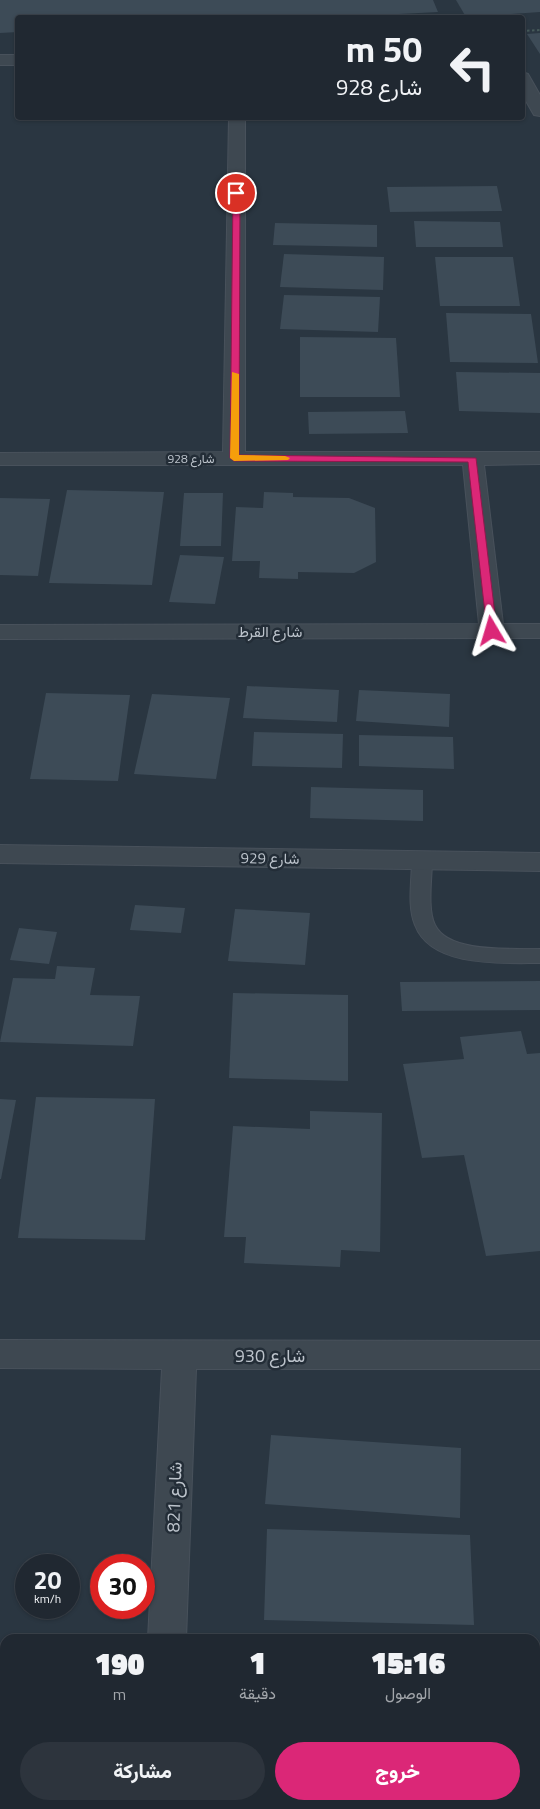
<!DOCTYPE html>
<html lang="ar">
<meta charset="utf-8">
<style>
body{margin:0;font-family:"Titillium Web",Vazirmatn,sans-serif;background:#2d343d;color:#f1f3f6;direction:rtl;height:100vh;display:flex;flex-direction:column;font-size:19px;white-space:nowrap}
*{box-sizing:border-box;margin:0}
p{font-size:16px;color:#a2a6ab}
.icon{flex:none;width:28px;height:28px;fill:none;stroke:currentColor;stroke-width:2;stroke-linecap:round;stroke-linejoin:round}
.map{position:relative;flex:1;overflow:hidden;direction:ltr}
.panel{position:absolute;left:0px;top:1634px;width:540px;height:176px;display:flex;flex-direction:column;background:#202831;border-radius:15px 15px 0 0;box-shadow:0 1px 4px #0004,0 0 0 1px #3d444d;direction:rtl}
.panel>*{flex:none}
.top-card{position:absolute;left:15px;top:15px;width:510px;height:105px;border-radius:5px;box-shadow:0 1px 4px #0004,0 0 0 1px #3d444d;direction:rtl;background:#202831;color:#f1f3f6;overflow:hidden}
.speed{position:absolute;left:15px;top:1554px;display:flex;gap:10px;font-size:25px;font-weight:700;text-align:center}
.speed>*{display:grid;place-content:center;width:65px;height:65px;border-radius:50%;background:#202831;box-shadow:0 1px 4px #0004,0 0 0 1px #3d444d;line-height:1}
.speed small{font-size:12px;font-weight:400}
.speed .limit{border:8px solid #d22;background:#fff;color:#111}
.pin{position:absolute;display:grid;place-items:center;width:42px;height:42px;color:#fff;margin:-21px;border:2px solid #fff;border-radius:50%;box-shadow:0 1px 5px #0007}
.me{position:absolute;width:55px;margin:-28px;rotate:353deg;stroke-linejoin:round;filter:drop-shadow(0 0 4px #0008)}
.turn{display:flex;align-items:center;gap:18px;height:105px;padding:0 20px;font-size:22px}
.turn .icon{width:65px;height:65px;stroke-width:2.5}
.turn b{display:block;font-size:35px;line-height:42px}
.eta{display:flex;justify-content:space-evenly;align-items:center;height:85px;text-align:center}
.eta b{font-size:30px;font-weight:800;line-height:35px}
.cta{display:flex;gap:10px;margin-top:auto;padding:10px 20px}
.cta a{flex:1;height:58px;border-radius:30px;background:#db2777;color:#fff;font-size:20px;font-weight:800;line-height:58px;text-align:center}
.cta a+a{background:#2d343d;color:#f1f3f6}
.map>svg:first-child{display:block}
.building{fill:#3d4b57}
.lines{fill:none;stroke-linecap:round;stroke-linejoin:round}
.service-casing{stroke:#48515b;stroke-width:2}
.minor-casing{stroke:#48515b;stroke-width:2}
.path{stroke:#465a5a;stroke-width:2;stroke-dasharray:2.5 2.5;stroke-linecap:butt}
.service{fill:#3e4851;fill-rule:evenodd}
.minor{fill:#3e4851;fill-rule:evenodd}
.route{fill:#db2777;stroke:#8e194d}
.slow{fill:#f59e0b}
.labels{text-anchor:middle;dominant-baseline:central;stroke-width:5;stroke-linejoin:round;paint-order:stroke}
.far-street-label{font-size:12px;fill:#bcc3cb;stroke:#232d37}
.street-label{font-size:15px;fill:#bcc3cb;stroke:#232d37}
.near-street-label{font-size:18px;fill:#bcc3cb;stroke:#232d37}
</style>
<div class="map">
<svg width="540" height="1809" viewBox="0 0 540 1809">
<rect width="100%" height="100%" fill="#2a3641"/>
<g class="building">
<polygon points="0,0 433,0 438,12 322,18 18,18 18,32 0,33"/>
<polygon points="456,0 540,0 540,12 466,17"/>
<polygon points="540,33 540,54 527,34"/>
<polygon points="497,186 502,211 390,212 387,187"/>
<polygon points="414,221 500,222 503,247 416,247"/>
<polygon points="275,223 377,225 377,247 273,245"/>
<polygon points="284,254 384,257 383,290 280,287"/>
<polygon points="435,257 513,257 520,306 440,306"/>
<polygon points="284,295 380,297 378,332 280,329"/>
<polygon points="446,313 531,314 538,363 450,362"/>
<polygon points="300,337 396,338 400,397 300,397"/>
<polygon points="456,372 540,373 540,413 459,411"/>
<polygon points="405,411 408,433 309,434 308,412"/>
<polygon points="67,490 164,492 152,585 49,583"/>
<polygon points="264,492 293,493 293,497 349,498 375,508 376,562 354,573 298,572 298,579 259,578 260,561 232,561 236,507 263,508"/>
<polygon points="184,493 223,493 221,546 180,546"/>
<polygon points="0,498 50,499 38,576 0,575"/>
<polygon points="180,555 224,557 215,604 169,602"/>
<polygon points="247,686 339,690 337,722 243,718"/>
<polygon points="359,690 450,694 449,727 356,721"/>
<polygon points="46,693 130,695 118,781 30,779"/>
<polygon points="152,694 230,698 216,779 134,774"/>
<polygon points="254,732 343,734 342,768 252,766"/>
<polygon points="359,735 453,737 454,769 359,766"/>
<polygon points="311,787 423,790 423,821 310,818"/>
<polygon points="135,905 185,908 181,933 130,930"/>
<polygon points="235,909 310,913 305,965 228,961"/>
<polygon points="19,928 57,932 49,964 10,960"/>
<polygon points="57,966 95,968 90,995 140,996 133,1046 0,1042 13,978 55,979"/>
<polygon points="540,981 540,1010 402,1011 400,982"/>
<polygon points="233,993 348,995 348,1081 229,1078"/>
<polygon points="521,1031 527,1054 540,1053 540,1251 486,1256 464,1155 422,1158 403,1064 464,1059 460,1037"/>
<polygon points="36,1097 155,1099 145,1240 18,1238"/>
<polygon points="0,1099 16,1100 1,1179 0,1179"/>
<polygon points="310,1111 382,1113 380,1252 341,1250 340,1267 244,1263 246,1237 224,1237 233,1126 310,1129"/>
<polygon points="271,1435 461,1448 460,1518 265,1504"/>
<polygon points="267,1529 470,1535 474,1625 264,1620"/>
<polygon points="259,1805 499,1805 499,1809 258,1809"/>
</g>
<g class="lines">
<defs>
<path id="service" d="M422,853L429,855L432,860C432,878 427,909 435,925C449,954 513,948 540,949V963C502,963 431,968 415,925C407,906 412,880 412,860L415,855Z"/>
<g id="minor">
<rect x="0" y="55" width="18" height="10"/>
<polygon points="522,72 528,74 540,95 540,116 534,115 522,94"/>
<polygon points="229,118 245,118 245,452 540,452 540,464 484,465 503,624 540,624 540,638 0,639 0,625 479,624 463,465 0,465 0,453 223,452"/>
<polygon points="0,845 540,853 540,871 0,863"/>
<polygon points="0,1340 540,1341 540,1369 196,1369 186,1639 148,1639 162,1369 0,1368"/>
<rect x="140" y="1805" width="40" height="4"/>
</g>
</defs>
<use href="#service" class="service-casing"/>
<use href="#minor" class="minor-casing"/>
<polyline class="path" points="522,31 540,30"/>
<use href="#service" class="service"/>
<use href="#minor" class="minor"/>
</g>
<polygon class="route" points="236,191 240,193 239,455 476,458 497,631 495,633 492,634 487,631 468,462 234,461 230,458 233,193"/>
<polygon class="slow" points="232,372 239,374 239,455 285,456 290,458 288,460 234,461 230,458"/>
<g class="labels">
<g class="far-street-label">
<text x="191" y="458">شارع 928</text>
</g>
<g class="street-label">
<text x="270" y="631">شارع القرط</text>
<text transform="translate(270 858) rotate(1)">شارع 929</text>
</g>
<g class="near-street-label">
<text x="270" y="1355">شارع 930</text>
<text transform="translate(174 1497) rotate(-88)">شارع 821</text>
</g>
</g>
</svg>
<div class="speed"><div>20<small>km/h</small></div><div class="limit">30</div></div>
<div class="pin" style="left:236px;top:193px;background:#d93025"><svg class="icon" aria-label="arrive" viewBox="0 0 24 24"><path d="M6 21V4h12l-3 4 3 4H6"/></svg></div>
<svg class="me" style="left:492px;top:631px" viewBox="-20 -20 40 40"><path d="M0-17L14 15 0 8-14 15z" fill="#db2777" stroke="#fff" stroke-width="4"/></svg>
<div class="top-card">
<div class="turn"><svg class="icon" aria-label="left" viewBox="0 0 24 24"><path d="M17 20v-9H6M10 6l-5 5 5 5"/></svg><div><b>50 m</b>شارع 928</div></div>
</div>
<section class="panel">
<div class="eta">
<div><b>15:16</b><p>الوصول</p></div>
<div><b>1</b><p>دقيقة</p></div>
<div><b>190</b><p>m</p></div>
</div>
<div class="cta"><a>خروج</a><a>مشاركة</a></div>
</section>
</div>
